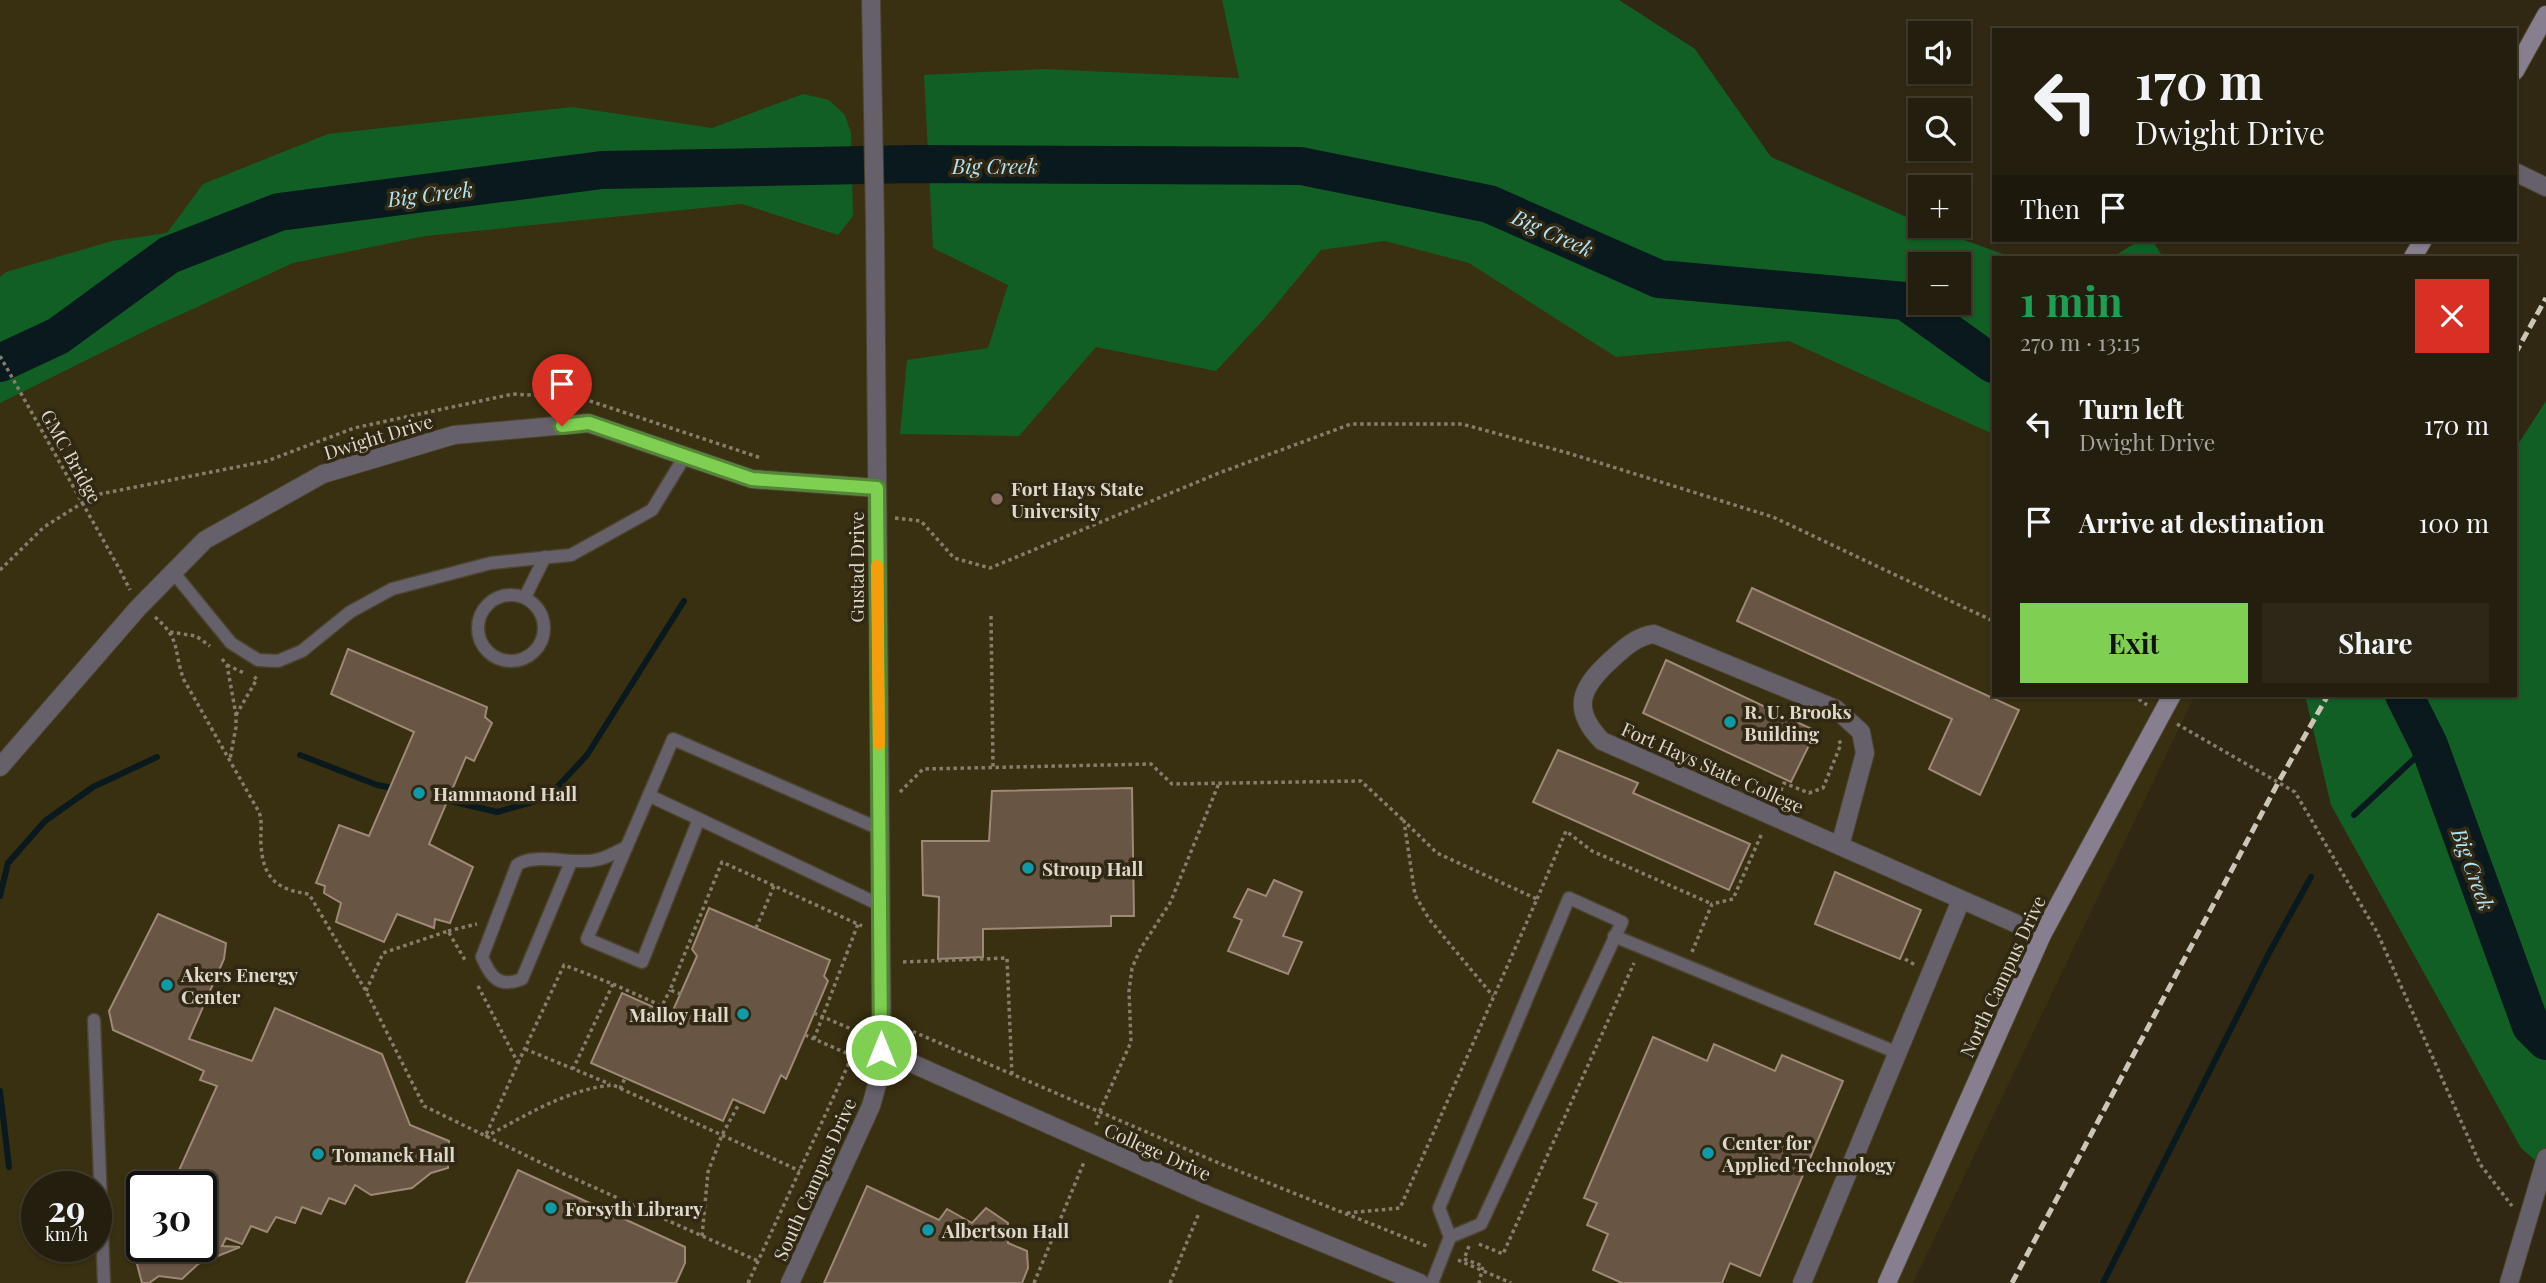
<!DOCTYPE html>
<meta charset="utf-8">
<style>
body{margin:0;font-family:"Playfair Display",serif;background:#2c2717;color:#f1f3f6;height:100vh;display:flex;flex-direction:column;font-size:26px;white-space:nowrap}
*{box-sizing:border-box;margin:0}
p{font-size:23px;color:#a3a29e}
.icon{flex:none;width:38px;height:38px;fill:none;stroke:currentColor;stroke-width:2;stroke-linecap:round;stroke-linejoin:round}
.map{position:relative;flex:1;overflow:hidden}
.drawer{position:absolute;left:1992px;top:256px;width:525px;height:441px;display:flex;flex-direction:column;background:#241e0e;border-radius:0px;box-shadow:0 2px 5px #0004,0 0 0 2px #413c2e}
.drawer>*{flex:none}
.top-card{position:absolute;left:1992px;top:28px;width:525px;height:214px;border-radius:0px;box-shadow:0 2px 5px #0004,0 0 0 2px #413c2e;background:#241e0e;color:#f1f3f6;overflow:hidden}
.tools{position:absolute;left:1908px;top:21px;display:grid;gap:14px}
.tools a{display:grid;place-items:center;width:63px;height:63px;border-radius:0px;background:#241e0e;box-shadow:0 2px 5px #0004,0 0 0 2px #413c2e;font-size:35px}
.speed{position:absolute;left:21px;top:1171px;display:flex;gap:14px;font-size:35px;font-weight:700;text-align:center}
.speed>*{display:grid;place-content:center;width:91px;height:91px;border-radius:50%;background:#241e0e;box-shadow:0 2px 5px #0004,0 0 0 2px #413c2e;line-height:1}
.speed small{font-size:18px;font-weight:400}
.speed .limit{border:4px solid #111;border-radius:10px;background:#fff;color:#111}
.pin{position:absolute;display:grid;place-items:center;width:60px;height:60px;color:#fff;margin:-72px -30px;border-radius:50% 50% 50% 0;rotate:-45deg;box-shadow:0 0 7px #0007}
.pin .icon{rotate:45deg}
.me{position:absolute;width:77px;margin:-38px;rotate:0deg;stroke-linejoin:round;filter:drop-shadow(0 0 5px #0008)}
.turn{display:flex;align-items:center;gap:24px;height:147px;padding:0 28px;font-size:32px}
.turn .icon{width:91px;height:91px;stroke-width:2.5}
.turn b{display:block;font-size:49px;line-height:60px}
.then{display:flex;align-items:center;height:66px;padding:0 28px;background:#0003;gap:14px;font-size:26px}
.round{display:grid;place-items:center;flex:none;width:74px;height:74px;border-radius:0px;background:#2c2717}
.headline{display:flex;align-items:center;justify-content:space-between;height:119px;padding:0 28px}
h1{font-size:42px;font-weight:700;line-height:52px;color:#1e9e55}
.button{display:flex;gap:14px;margin-top:auto;padding:14px 28px}
.button a{flex:1;height:80px;border-radius:0px;background:#7fd052;color:#111;font-size:28px;font-weight:700;line-height:80px;text-align:center}
.button a+a{background:#2c2717;color:#f1f3f6}
ul{padding:0;list-style:none}
li{display:flex;align-items:center;gap:21px;height:98px;padding:0 28px}
li div{flex:1}
li b{display:block;font-size:26px}
li em{font-style:normal}
.map>svg:first-child{display:block}
.built{fill:#392f11;fill-rule:evenodd}
.forest{fill:#125f25;fill-rule:evenodd}
.lines{fill:none;stroke-linecap:round;stroke-linejoin:round}
.stream{stroke:#0a191e;stroke-width:6}
.river{stroke:#0a191e;stroke-width:38}
.building{fill:#695544;stroke:#9e8876;stroke-width:2}
.service-casing{stroke:#4c4430;stroke-width:15}
.minor-casing{stroke:#4c4430;stroke-width:20}
.secondary-casing{stroke:#4c4430;stroke-width:20}
.path{stroke:#857e6d;stroke-width:3.5;stroke-dasharray:3.5 3.5;stroke-linecap:butt}
.service{stroke:#65606a;stroke-width:12}
.minor{stroke:#65606a;stroke-width:18}
.secondary{stroke:#877f8f;stroke-width:18}
.rail{stroke:#cbc6b8;stroke-width:5;stroke-dasharray:10 5;stroke-linecap:butt}
.path-bridge{stroke:#857e6d;stroke-width:3.5;stroke-dasharray:3.5 3.5;stroke-linecap:butt}
.route-casing{stroke:#538735;stroke-width:18}
.route{stroke:#7fd052;stroke-width:12}
.slow{stroke:#f59e0b;stroke-width:12}
.education-dot{fill:#8d6e63;stroke:#302812;stroke-width:2.5}
.culture-dot{fill:#0f9aa8;stroke:#302812;stroke-width:2.5}
.labels{text-anchor:middle;dominant-baseline:central;stroke-width:7;stroke-linejoin:round;paint-order:stroke}
.street-label{font-size:19px;fill:#ddd8cb;stroke:#302812}
.poi-label{font-size:19px;font-weight:bold;fill:#ddd8cb;stroke:#302812;text-anchor:start}
.water-label{font-size:21px;font-style:italic;fill:#b1e4f7;stroke:#302812}
</style>
<div class="map">
<svg width="2546" height="1283" viewBox="0 0 2546 1283">
<rect width="100%" height="100%" fill="#302812"/>
<path class="built" d="M0,0H1590L1754,197L1993,260V695H2195L1913,1283H0ZM1920,264H1958V303H1920ZM37,1186H96V1246H37ZM142,1186H201V1246H142Z"/>
<g class="forest">
<path d="M1222,0H1619L1695,49L1771,157L1920,223V226H1926L2011,257H1993V434L1789,341L1616,357L1469,263L1385,241L1321,250L1265,318L1216,371L1096,347L1019,436L900,434L907,360L988,348L1008,285L933,248L924,75L1044,69L1239,78ZM1920,264H1958V303H1920Z"/>
<polygon points="803,94 829,100 845,115 851,133 853,216 838,235 742,204 425,236 293,263 149,329 0,403 0,277 6,272 112,241 167,233 203,184 328,134 572,107 712,128"/>
<polygon points="2140,240 2152,240 2163,257 2113,257"/>
<polygon points="2546,401 2546,1170 2521,1148 2331,805 2305,695 2515,695 2515,449"/>
</g>
<g class="lines">
<g class="stream">
<polyline points="300,755 377,785 398,789"/>
<polyline points="442,799 497,812 547,798 587,755 684,601"/>
<polyline points="2354,815 2429,745"/>
<polyline points="0,896 8,863 45,821 93,787 157,757"/>
<polyline points="0,1091 9,1167"/>
<polyline points="2103,1283 2269,953 2311,877"/>
</g>
<g class="river">
<polyline points="0,363 58,336 169,255 279,212 602,170 914,164 1301,166 1489,204 1659,279 1905,301 1993,364"/>
<polyline points="2404,695 2429,745 2531,1026 2546,1041"/>
</g>
</g>
<g class="building">
<polygon points="1752,588 2019,710 1980,795 1929,769 1952,719 1737,621"/>
<polygon points="348,649 487,707 485,717 492,723 474,761 466,757 429,844 473,867 450,923 435,919 434,928 397,914 384,942 336,922 341,903 324,893 325,886 316,883 339,825 369,836 414,732 331,694"/>
<polygon points="1666,660 1816,731 1791,782 1643,713"/>
<polygon points="1558,750 1638,783 1633,793 1750,844 1729,890 1533,802"/>
<polygon points="1132,788 1134,916 1111,916 1111,926 983,929 983,957 938,959 939,897 923,895 922,841 989,841 992,791"/>
<polygon points="1835,872 1921,910 1900,959 1815,924"/>
<polygon points="1274,880 1302,892 1283,936 1302,942 1288,974 1228,951 1242,920 1234,917 1248,889 1266,896"/>
<polygon points="709,908 830,960 824,976 828,981 805,1035 786,1079 781,1075 764,1113 733,1099 723,1121 591,1063 622,993 671,1015 697,956 692,949"/>
<polygon points="158,914 226,943 224,959 189,1039 252,1061 275,1008 382,1054 410,1125 449,1141 448,1168 431,1173 412,1188 371,1195 355,1185 345,1204 329,1198 321,1214 302,1207 295,1223 276,1217 267,1232 251,1226 242,1244 226,1238 222,1246 240,1247 198,1264 182,1279 159,1276 149,1283 142,1283 137,1264 145,1246 201,1246 201,1186 172,1186 217,1086 200,1080 204,1071 113,1030 109,1011"/>
<polygon points="1653,1037 1707,1061 1714,1044 1775,1071 1782,1055 1843,1081 1760,1276 1730,1263 1722,1283 1622,1283 1593,1270 1608,1234 1587,1225 1597,1203 1584,1198"/>
<polygon points="518,1170 685,1247 685,1263 676,1283 466,1283"/>
<polygon points="867,1186 939,1220 947,1209 972,1223 986,1208 1008,1223 1008,1243 1027,1251 1028,1268 1022,1283 824,1283"/>
</g>
<g class="lines">
<defs>
<g id="service">
<polyline points="173,572 231,643 258,660 278,661 302,651 350,612 392,589 491,563 571,555 652,510 685,456"/>
<circle cx="511" cy="628" r="33"/>
<polyline points="525,597 545,557"/>
<polyline points="650,796 699,819"/>
<polyline points="880,829 673,739 587,939 642,962 699,819 880,905"/>
<path d="M571,862L522,979C499,988 491,978 482,957L517,865C533,852 573,865 595,860C605,859 616,852 626,847"/>
<polygon points="1569,898 1622,922 1481,1224 1450,1237 1439,1208"/>
<polyline points="1614,936 1898,1053"/>
<polyline points="94,1020 104,1283"/>
<polyline points="1432,1283 1450,1237"/>
</g>
<g id="minor">
<polyline points="2515,172 2546,187"/>
<polyline points="0,767 138,608 205,540 323,474 454,435 588,423 752,479 877,488"/>
<path d="M1840,846L1865,753L1861,732L1836,709L1654,634C1637,636 1624,648 1612,659C1581,687 1570,708 1602,741L2042,935"/>
<polyline points="882,1050 1207,1195 1420,1283"/>
<polyline points="790,1283 871,1106 878,1081 882,1050 875,226 871,0"/>
<polyline points="1802,1283 1961,900"/>
<polyline points="2509,1283 2546,1158"/>
</g>
<g id="secondary">
<polyline points="2515,71 2546,15"/>
<polyline points="2413,257 2423,240"/>
<polyline points="1887,1283 2042,935 2172,695"/>
</g>
</defs>
<use href="#service" class="service-casing"/>
<use href="#minor" class="minor-casing"/>
<use href="#secondary" class="secondary-casing"/>
<g class="path">
<polyline points="895,518 921,521 954,558 990,568 1219,473 1351,424 1462,424 1568,453 1773,517 1993,621"/>
<polyline points="0,570 44,527 95,495 267,461 354,428 513,394 581,398 761,458"/>
<polyline points="120,570 130,590"/>
<polyline points="991,616 993,767"/>
<path d="M155,617C182,640 173,652 184,680L259,812C263,823 260,833 261,845C263,878 277,890 309,894L366,991L424,1106L562,1173L758,1261"/>
<polyline points="170,632 196,636 210,646"/>
<polyline points="222,659 227,665 236,715 236,727 230,759"/>
<polyline points="227,665 244,673"/>
<polyline points="2133,695 2147,705"/>
<polyline points="236,715 257,679 254,677"/>
<polyline points="2177,724 2295,792 2377,932 2480,1164 2512,1206"/>
<polyline points="900,792 923,769 1151,764 1172,784 1361,781 1404,821"/>
<polyline points="1778,797 1784,783 1809,793 1823,788 1841,744 1838,739"/>
<polyline points="1537,899 1566,831 1592,851 1712,904"/>
<polyline points="756,928 774,886"/>
<polyline points="448,931 477,924"/>
<polyline points="1692,952 1712,904 1733,899 1762,833"/>
<polyline points="1905,959 1915,965"/>
<polyline points="903,962 1007,958 1012,1075"/>
<polyline points="613,984 662,1006 670,990"/>
<path d="M478,986L518,1063L485,1137C525,1116 567,1089 613,1085L800,1171"/>
<polyline points="366,991 383,953 448,931 465,960"/>
<polyline points="681,994 670,990 722,862 862,926"/>
<polyline points="814,1013 863,1034"/>
<polyline points="900,1026 1221,1164 1429,1247"/>
<polyline points="805,1035 853,1056"/>
<polyline points="814,1039 858,924"/>
<polyline points="525,1049 610,1084"/>
<polyline points="518,1063 564,965 613,984 573,1069"/>
<polyline points="620,1089 625,1078"/>
<polyline points="1096,1125 1100,1111 1131,1042 1129,991 1132,968 1141,948 1170,903 1219,783"/>
<polyline points="1347,1213 1400,1208 1537,899 1437,853 1404,821 1415,895 1429,919 1493,996"/>
<polyline points="702,1236 708,1172 722,1135 740,1102"/>
<polyline points="1479,1244 1503,1254 1634,963"/>
<polyline points="1469,1246 1464,1259 1483,1266 1479,1283"/>
<polyline points="1458,1260 1511,1283"/>
<polyline points="748,1283 861,1037"/>
<polyline points="1034,1283 1084,1162"/>
<polyline points="1170,1283 1199,1213"/>
</g>
<use href="#service" class="service"/>
<use href="#minor" class="minor"/>
<use href="#secondary" class="secondary"/>
<g class="rail">
<polyline points="2515,354 2546,298"/>
<polyline points="2012,1283 2278,783 2328,695"/>
</g>
<polyline class="path-bridge" points="0,356 120,570"/>
</g>
<g class="lines">
<defs>
<polyline id="route" points="562,426 589,423 752,479 877,488 881,1050"/>
</defs>
<use href="#route" class="route-casing"/>
<use href="#route" class="route"/>
<polyline class="slow" points="877,566 879,744"/>
</g>
<circle class="education-dot" cx="997" cy="499" r="7"/>
<g class="culture-dot">
<circle cx="1730" cy="722" r="7"/>
<circle cx="419" cy="793" r="7"/>
<circle cx="1028" cy="868" r="7"/>
<circle cx="167" cy="985" r="7"/>
<circle cx="743" cy="1014" r="7"/>
<circle cx="1708" cy="1153" r="7"/>
<circle cx="318" cy="1154" r="7"/>
<circle cx="551" cy="1208" r="7"/>
<circle cx="928" cy="1230" r="7"/>
</g>
<g class="labels">
<g class="street-label">
<text transform="translate(378 436) rotate(-17)">Dwight Drive</text>
<text transform="translate(72 456) rotate(61)">GMC Bridge</text>
<text transform="translate(856 567) rotate(-90)">Gustad Drive</text>
<text transform="translate(1713 767) rotate(24)">Fort Hays State College</text>
<text transform="translate(2002 976) rotate(-65)">North Campus Drive</text>
<text transform="translate(1158 1151) rotate(24)">College Drive</text>
<text transform="translate(814 1179) rotate(-66)">South Campus Drive</text>
</g>
<g class="poi-label">
<text x="1011" y="488">Fort Hays State<tspan x="1011" dy="22">University</tspan></text>
<text x="1744" y="711">R. U. Brooks<tspan x="1744" dy="22">Building</tspan></text>
<text x="433" y="793">Hammaond Hall</text>
<text x="1042" y="868">Stroup Hall</text>
<text x="181" y="974">Akers Energy<tspan x="181" dy="22">Center</tspan></text>
<text x="729" y="1014" text-anchor="end">Malloy Hall</text>
<text x="1722" y="1142">Center for<tspan x="1722" dy="22">Applied Technology</tspan></text>
<text x="332" y="1154">Tomanek Hall</text>
<text x="565" y="1208">Forsyth Library</text>
<text x="942" y="1230">Albertson Hall</text>
</g>
<g class="water-label">
<text x="995" y="165">Big Creek</text>
<text transform="translate(430 193) rotate(-7)">Big Creek</text>
<text transform="translate(1553 232) rotate(24)">Big Creek</text>
<text transform="translate(2474 869) rotate(70)">Big Creek</text>
</g>
</g>
</svg>
<div class="tools">
<a><svg class="icon" aria-label="sound" viewBox="0 0 24 24"><path d="M4 9h4l5-4v14l-5-4H4zM17 9q2 3 0 6"/></svg></a>
<a><svg class="icon" aria-label="search" viewBox="0 0 24 24"><circle cx="10" cy="10" r="6"/><path d="M15 15l6 6"/></svg></a>
<a>+</a>
<a>−</a>
</div>
<div class="speed"><div>29<small>km/h</small></div><div class="limit">30</div></div>
<div class="pin" style="left:562px;top:426px;background:#d93025"><svg class="icon" aria-label="arrive" viewBox="0 0 24 24"><path d="M6 21V4h12l-3 4 3 4H6"/></svg></div>
<svg class="me" style="left:881px;top:1050px" viewBox="-20 -20 40 40"><circle r="17" fill="#7fd052" stroke="#fff" stroke-width="3"/><path d="M0-11L8 9 0 5-8 9z" fill="#fff"/></svg>
<div class="top-card">
<div class="turn"><svg class="icon" aria-label="left" viewBox="0 0 24 24"><path d="M17 20v-9H6M10 6l-5 5 5 5"/></svg><div><b>170 m</b>Dwight Drive</div></div>
<div class="then">Then<svg class="icon" aria-label="arrive" viewBox="0 0 24 24"><path d="M6 21V4h12l-3 4 3 4H6"/></svg></div>
</div>
<section class="drawer">
<div class="headline"><div><h1>1 min</h1><p>270 m · 13:15</p></div><a class="round" style="background:#d93025;color:#fff"><svg class="icon" aria-label="close" viewBox="0 0 24 24"><path d="M6 6l12 12M18 6L6 18"/></svg></a></div>
<ul>
<li><svg class="icon" aria-label="left" viewBox="0 0 24 24"><path d="M17 20v-9H6M10 6l-5 5 5 5"/></svg><div><b>Turn left</b><p>Dwight Drive</p></div><em>170 m</em></li>
<li><svg class="icon" aria-label="arrive" viewBox="0 0 24 24"><path d="M6 21V4h12l-3 4 3 4H6"/></svg><div><b>Arrive at destination</b></div><em>100 m</em></li>
</ul>
<div class="button"><a>Exit</a><a>Share</a></div>
</section>
</div>
